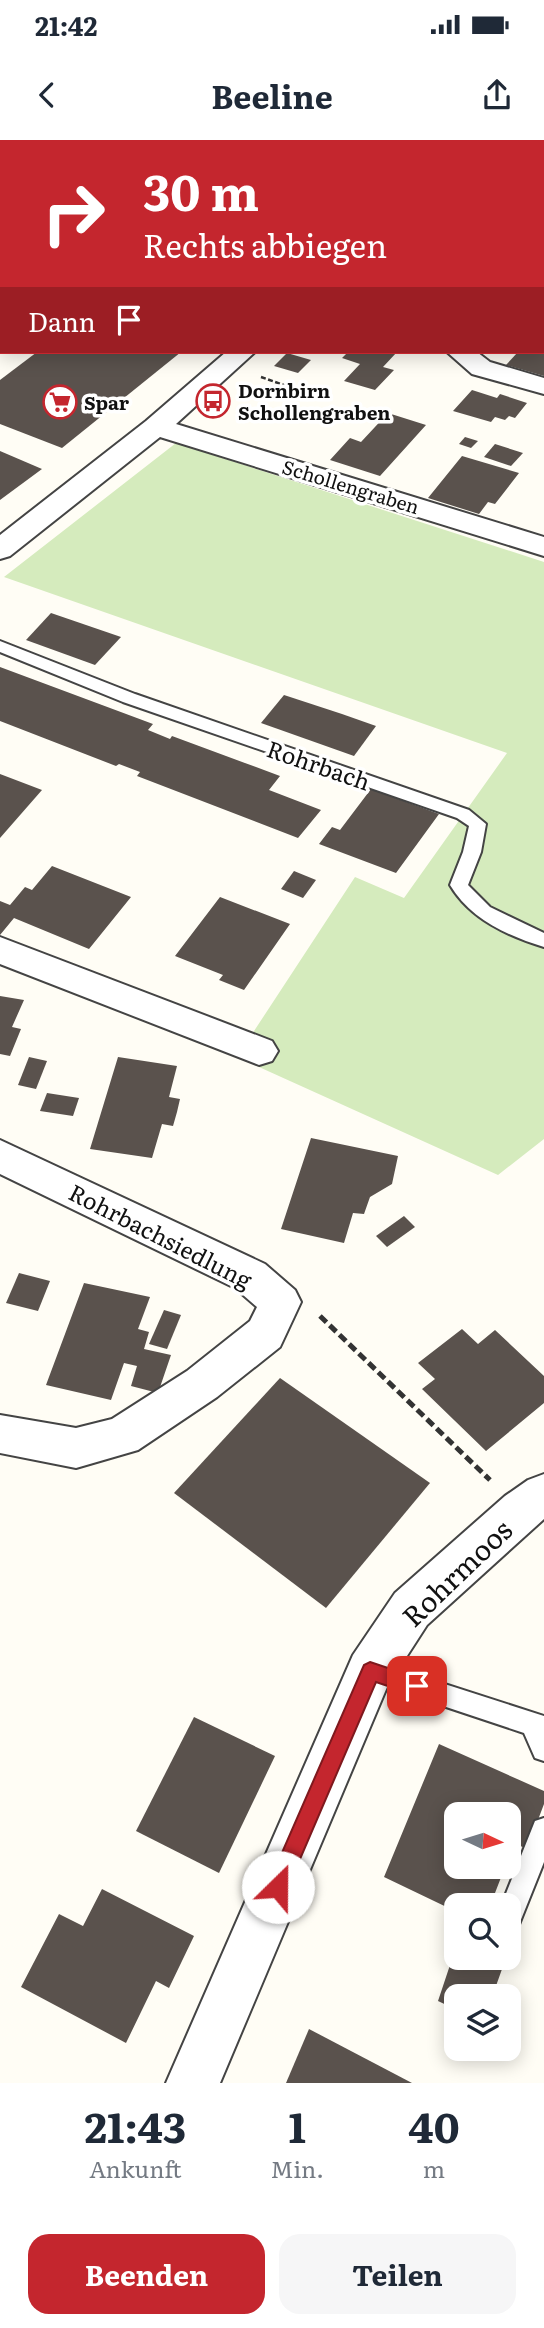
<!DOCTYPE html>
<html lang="de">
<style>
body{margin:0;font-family:Literata,serif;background:#f6f6f7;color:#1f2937;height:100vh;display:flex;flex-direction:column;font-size:26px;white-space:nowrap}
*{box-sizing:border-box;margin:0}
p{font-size:23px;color:#747a83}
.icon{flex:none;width:38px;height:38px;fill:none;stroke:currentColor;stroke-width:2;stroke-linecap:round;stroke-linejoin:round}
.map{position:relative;height:1943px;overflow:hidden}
.sheet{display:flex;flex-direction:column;background:#fff;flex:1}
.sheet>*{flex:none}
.top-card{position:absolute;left:0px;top:0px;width:544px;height:214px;box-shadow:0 4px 18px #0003;background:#c4262e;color:#fff;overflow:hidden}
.needle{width:46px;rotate:94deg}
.tools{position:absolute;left:444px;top:1662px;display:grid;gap:14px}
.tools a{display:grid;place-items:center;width:77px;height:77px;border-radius:14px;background:#fff;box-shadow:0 4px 18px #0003;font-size:35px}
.pin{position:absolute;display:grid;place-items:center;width:60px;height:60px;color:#fff;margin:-30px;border-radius:14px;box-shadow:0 4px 10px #0006}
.me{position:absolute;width:77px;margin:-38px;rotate:23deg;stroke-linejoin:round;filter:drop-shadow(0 0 5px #0008)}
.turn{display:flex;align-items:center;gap:24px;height:147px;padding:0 28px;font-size:32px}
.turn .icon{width:91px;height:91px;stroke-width:2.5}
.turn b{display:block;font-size:49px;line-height:60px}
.then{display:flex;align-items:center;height:66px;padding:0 28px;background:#0003;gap:14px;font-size:26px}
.eta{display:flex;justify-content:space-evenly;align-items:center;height:119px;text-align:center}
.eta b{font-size:42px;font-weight:700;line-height:49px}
.action{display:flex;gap:14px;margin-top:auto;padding:14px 28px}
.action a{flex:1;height:80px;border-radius:21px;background:#c4262e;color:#fff;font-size:28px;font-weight:700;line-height:80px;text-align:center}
.action a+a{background:#f6f6f7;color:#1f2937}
.status{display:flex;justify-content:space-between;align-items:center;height:49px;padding:0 35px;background:#fff;direction:ltr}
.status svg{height:19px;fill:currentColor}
header{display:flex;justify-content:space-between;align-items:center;height:91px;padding:0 28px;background:#fff;font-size:32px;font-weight:700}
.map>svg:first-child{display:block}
.green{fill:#d5ebbd}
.building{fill:#5a524d}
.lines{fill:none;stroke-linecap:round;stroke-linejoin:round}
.service-casing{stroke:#444;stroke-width:4}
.minor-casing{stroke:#444;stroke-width:4}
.path-far1{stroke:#333;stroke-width:2.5;stroke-dasharray:5 2.5;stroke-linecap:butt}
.path{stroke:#333;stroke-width:5;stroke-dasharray:9 4.5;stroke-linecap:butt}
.service{fill:#fff;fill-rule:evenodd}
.minor{fill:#fff;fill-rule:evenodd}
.route{fill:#c4262e;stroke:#7f191e;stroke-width:2}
.labels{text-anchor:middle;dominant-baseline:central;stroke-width:7;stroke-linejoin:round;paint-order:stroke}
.far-poi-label{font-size:19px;font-weight:bold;fill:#111;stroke:#fff;text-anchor:start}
.far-street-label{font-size:19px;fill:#111;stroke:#fff}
.street-label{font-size:23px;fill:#111;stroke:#fff}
.near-street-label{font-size:28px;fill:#111;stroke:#fff}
</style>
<div class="status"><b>21:42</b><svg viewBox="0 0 49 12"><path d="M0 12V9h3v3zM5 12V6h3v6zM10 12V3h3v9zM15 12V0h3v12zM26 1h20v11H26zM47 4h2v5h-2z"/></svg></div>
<header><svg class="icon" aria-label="back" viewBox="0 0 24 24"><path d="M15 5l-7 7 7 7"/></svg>Beeline<svg class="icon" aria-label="share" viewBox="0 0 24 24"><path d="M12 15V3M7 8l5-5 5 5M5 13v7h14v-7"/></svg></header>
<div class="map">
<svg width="544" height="1943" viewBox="0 0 544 1943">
<rect width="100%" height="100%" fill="#fffdf5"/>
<polygon class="green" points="176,303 544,422 544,999 498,1035 237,917 355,737 404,758 507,613 4,437"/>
<g class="building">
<polygon points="37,212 181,212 62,308 0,284 0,240"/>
<polygon points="348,212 397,212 383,227 394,230 375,250 344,241 360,224 342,218"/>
<polygon points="518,212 544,212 544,236 506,225"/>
<polygon points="287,213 311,220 298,233 274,226"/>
<polygon points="472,250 497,258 500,254 527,263 515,278 509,276 505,280 495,277 491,282 453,271"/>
<polygon points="388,273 426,285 380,336 330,320 350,298 361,302"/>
<polygon points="465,297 478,301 471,308 459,304"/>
<polygon points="495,304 523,313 511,326 484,317"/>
<polygon points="0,311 42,329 0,360"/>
<polygon points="462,316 519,333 495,364 488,362 479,374 428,358"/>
<polygon points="51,473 121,497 95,525 26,500"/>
<polygon points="0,527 153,584 148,590 170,599 172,596 280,636 269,650 321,670 298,698 137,636 140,632 119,624 116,626 0,581"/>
<polygon points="284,555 342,574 376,586 354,616 261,583"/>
<polygon points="0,634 42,650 0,698"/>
<polygon points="371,649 439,674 396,733 319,704 332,687 340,690"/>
<polygon points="52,726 131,757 89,809 14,778 0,795 0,761 10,765 25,747 32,750"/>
<polygon points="294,731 316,740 303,758 281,749"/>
<polygon points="220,757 290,784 244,850 219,840 223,835 175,816"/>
<polygon points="0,856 24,860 12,887 21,889 10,916 0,914"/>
<polygon points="29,917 47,921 36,949 18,945"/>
<polygon points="118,917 177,926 169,957 180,959 177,972 173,986 162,984 152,1018 90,1009"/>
<polygon points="47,953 79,958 73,976 40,971"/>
<polygon points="311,998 398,1016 392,1044 370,1057 364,1074 353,1073 344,1103 281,1089"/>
<polygon points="404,1076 415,1087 387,1107 376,1096"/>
<polygon points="19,1133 50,1141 38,1171 6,1163"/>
<polygon points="84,1143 150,1157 138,1189 149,1192 144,1209 171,1215 158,1253 131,1246 137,1226 124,1223 111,1260 46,1245"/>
<polygon points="164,1170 181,1175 167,1209 149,1204"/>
<polygon points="462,1189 478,1204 495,1190 544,1236 544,1263 486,1311 422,1249 435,1239 418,1223"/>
<polygon points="280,1238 430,1343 326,1468 174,1353"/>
<polygon points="194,1577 275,1616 219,1733 136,1691"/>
<polygon points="439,1604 544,1651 544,1664 527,1709 514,1703 509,1715 509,1675 457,1675 457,1727 505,1727 490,1766 457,1766 457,1772 384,1737"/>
<polygon points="102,1749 194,1796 169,1848 156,1841 126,1903 21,1847 59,1774 83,1786"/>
<polygon points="456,1807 457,1818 506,1818 492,1857 457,1857 457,1870 438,1861"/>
<polygon points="309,1889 412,1943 286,1943"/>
</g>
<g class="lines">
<defs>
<g id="service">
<path d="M0,501L135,554L469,670L486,684L481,712L468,745L490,767L544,793V807C508,796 470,779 450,745L463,712L469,686L457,678L123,562L0,512Z"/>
<polygon points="370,1520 544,1576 544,1621 535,1618 524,1593 362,1539 358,1531 362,1523"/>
<polygon points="544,1678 544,1722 518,1787 509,1791 509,1766 501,1766 535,1681"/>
</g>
<g id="minor">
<polygon points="484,0 508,0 483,2"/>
<rect x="542" y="29" width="2" height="15"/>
<rect x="0" y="110" width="2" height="16"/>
<rect x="542" y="134" width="2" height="16"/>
<polygon points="226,212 255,212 176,284 544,397 544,416 160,297 10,416 0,419 0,395 146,281"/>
<polygon points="447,212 477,212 490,222 544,238 544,254 472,234"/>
<polygon points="0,797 272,901 278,911 272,921 259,925 0,824"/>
<polygon points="0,1000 265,1124 295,1150 301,1162 280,1207 217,1257 138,1310 76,1328 0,1313 0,1275 76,1288 112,1279 187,1231 250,1181 257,1167 235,1148 0,1034"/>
<polygon points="544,1334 544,1379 427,1485 387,1547 220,1943 166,1943 353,1515 395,1453 505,1356 528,1340"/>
</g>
</defs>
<use href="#service" class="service-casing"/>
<use href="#minor" class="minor-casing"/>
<polyline class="path-far1" points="261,237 298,250"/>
<polyline class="path" points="320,1176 490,1340"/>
<use href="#service" class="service"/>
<use href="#minor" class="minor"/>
</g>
<polygon class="route" points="370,1522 424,1540 427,1546 424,1553 417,1556 376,1542 285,1754 278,1758 270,1754 267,1747 364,1525"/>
<defs>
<symbol id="bus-ring" viewBox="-11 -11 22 22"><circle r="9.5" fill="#fff" stroke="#c4262e" stroke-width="1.5"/><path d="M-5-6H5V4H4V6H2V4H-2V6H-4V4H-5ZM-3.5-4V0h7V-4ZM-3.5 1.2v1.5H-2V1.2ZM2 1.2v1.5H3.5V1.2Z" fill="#c4262e"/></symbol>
<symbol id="supermarket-ring" viewBox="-11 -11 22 22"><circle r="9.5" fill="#fff" stroke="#c4262e" stroke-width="1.5"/><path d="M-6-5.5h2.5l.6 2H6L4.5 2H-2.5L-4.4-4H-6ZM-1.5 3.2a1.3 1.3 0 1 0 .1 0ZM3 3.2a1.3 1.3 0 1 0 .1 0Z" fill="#c4262e"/></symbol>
</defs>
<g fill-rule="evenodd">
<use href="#bus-ring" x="194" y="242" width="38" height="38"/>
<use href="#supermarket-ring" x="41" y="243" width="38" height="38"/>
</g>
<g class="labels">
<g class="far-poi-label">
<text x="238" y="250">Dornbirn<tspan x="238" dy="22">Schollengraben</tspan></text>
<text x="84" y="262">Spar</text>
</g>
<g class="far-street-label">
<text transform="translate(351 346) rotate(17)">Schollengraben</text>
</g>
<g class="street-label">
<text transform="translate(319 624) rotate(19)">Rohrbach</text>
<text transform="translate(161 1095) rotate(27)">Rohrbachsiedlung</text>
</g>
<g class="near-street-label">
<text transform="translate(456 1432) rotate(-44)">Rohrmoos</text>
</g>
</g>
</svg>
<div class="tools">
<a><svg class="needle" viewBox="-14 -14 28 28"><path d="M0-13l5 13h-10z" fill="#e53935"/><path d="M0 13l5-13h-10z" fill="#747a83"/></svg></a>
<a><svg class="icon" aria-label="search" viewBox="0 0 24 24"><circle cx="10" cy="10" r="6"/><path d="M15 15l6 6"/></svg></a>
<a><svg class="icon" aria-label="layers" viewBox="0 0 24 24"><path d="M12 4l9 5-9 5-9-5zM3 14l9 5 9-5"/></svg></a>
</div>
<div class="pin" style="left:417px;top:1546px;background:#d93025"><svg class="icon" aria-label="arrive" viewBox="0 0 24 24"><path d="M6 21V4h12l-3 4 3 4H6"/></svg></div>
<svg class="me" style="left:278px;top:1747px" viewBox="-20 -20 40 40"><circle r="19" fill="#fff"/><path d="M0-13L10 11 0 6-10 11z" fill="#c4262e"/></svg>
<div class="top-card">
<div class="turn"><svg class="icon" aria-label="right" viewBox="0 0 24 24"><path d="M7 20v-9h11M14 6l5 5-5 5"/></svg><div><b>30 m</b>Rechts abbiegen</div></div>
<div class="then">Dann<svg class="icon" aria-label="arrive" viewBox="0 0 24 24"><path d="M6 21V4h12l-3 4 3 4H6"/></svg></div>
</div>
</div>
<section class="sheet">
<div class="eta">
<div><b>21:43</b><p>Ankunft</p></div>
<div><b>1</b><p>Min.</p></div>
<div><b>40</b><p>m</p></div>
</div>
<div class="action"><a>Beenden</a><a>Teilen</a></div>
</section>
